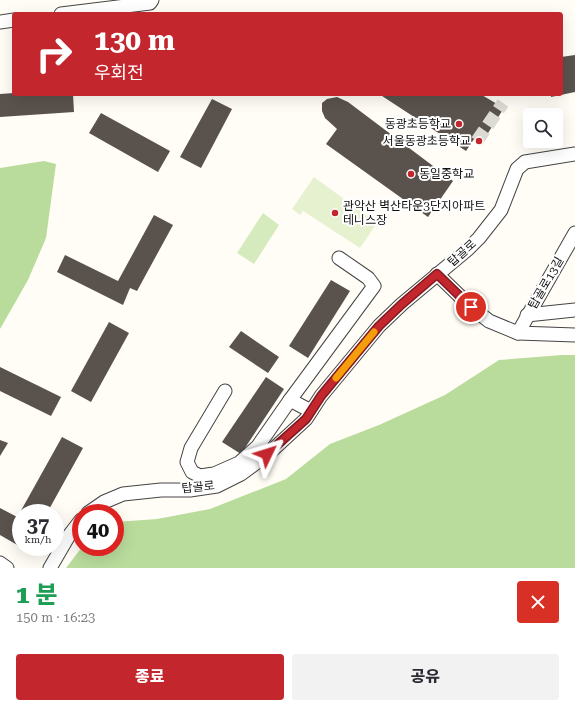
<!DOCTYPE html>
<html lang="ko">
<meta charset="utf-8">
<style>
body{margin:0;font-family:"Roboto Serif","Noto Sans KR",serif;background:#f2f2f3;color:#2b2b33;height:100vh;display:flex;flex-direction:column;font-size:15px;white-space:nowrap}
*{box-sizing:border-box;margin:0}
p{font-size:13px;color:#7c7c81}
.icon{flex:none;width:22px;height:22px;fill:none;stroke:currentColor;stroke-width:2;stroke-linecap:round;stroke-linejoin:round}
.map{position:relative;height:568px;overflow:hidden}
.side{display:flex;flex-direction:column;background:#fff;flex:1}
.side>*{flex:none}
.hud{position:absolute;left:12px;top:12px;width:551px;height:84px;border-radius:4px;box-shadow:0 4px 16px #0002;background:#c4262e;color:#fff;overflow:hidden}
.buttons{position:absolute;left:523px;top:108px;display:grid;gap:8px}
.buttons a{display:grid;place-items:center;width:40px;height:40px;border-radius:4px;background:#fff;box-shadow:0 4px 16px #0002;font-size:20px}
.speed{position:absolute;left:12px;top:504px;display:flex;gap:8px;font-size:20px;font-weight:700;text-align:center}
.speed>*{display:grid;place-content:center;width:52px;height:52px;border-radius:50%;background:#fff;box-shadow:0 4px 16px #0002;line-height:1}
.speed small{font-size:10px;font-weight:400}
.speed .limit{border:6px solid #d22;background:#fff;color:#111}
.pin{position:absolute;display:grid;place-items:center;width:34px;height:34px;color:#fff;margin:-17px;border:2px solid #fff;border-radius:50%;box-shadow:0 1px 4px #0007}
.me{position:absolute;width:44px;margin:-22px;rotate:49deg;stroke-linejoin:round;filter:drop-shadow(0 0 3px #0008)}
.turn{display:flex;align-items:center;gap:14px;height:84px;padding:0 16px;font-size:18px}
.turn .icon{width:52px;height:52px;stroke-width:2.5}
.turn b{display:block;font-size:28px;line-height:34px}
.round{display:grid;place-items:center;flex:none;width:42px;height:42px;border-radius:4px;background:#f2f2f3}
.overview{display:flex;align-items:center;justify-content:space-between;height:68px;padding:0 16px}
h1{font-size:24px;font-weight:800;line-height:30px;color:#1e9e55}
.action{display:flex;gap:8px;margin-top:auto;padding:8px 16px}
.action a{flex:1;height:46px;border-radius:4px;background:#c4262e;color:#fff;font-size:16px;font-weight:800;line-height:46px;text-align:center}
.action a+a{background:#f2f2f3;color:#2b2b33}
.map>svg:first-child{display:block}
.green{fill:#d5ebbd}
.forest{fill:#b9dc9c}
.pitch{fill:#e6f2cf}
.building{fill:#5a524d}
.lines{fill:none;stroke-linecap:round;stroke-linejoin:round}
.minor-tunnel{stroke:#dbdad3;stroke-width:13;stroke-dasharray:13 6;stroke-linecap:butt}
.minor-casing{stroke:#444;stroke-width:15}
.minor{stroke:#fff;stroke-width:13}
.route-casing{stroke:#7f191e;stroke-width:10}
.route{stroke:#c4262e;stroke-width:7}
.slow{stroke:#f59e0b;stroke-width:7}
.poi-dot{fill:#c4262e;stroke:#fff;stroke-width:1.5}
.labels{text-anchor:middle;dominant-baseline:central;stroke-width:4;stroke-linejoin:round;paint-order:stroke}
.poi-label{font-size:12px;fill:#111;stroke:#fff;text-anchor:end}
.street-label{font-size:12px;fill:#111;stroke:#fff}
</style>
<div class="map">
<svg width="575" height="568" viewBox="0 0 575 568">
<rect width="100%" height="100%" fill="#fffdf5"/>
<polygon class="green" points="263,213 279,225 254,264 237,253"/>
<g class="forest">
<polygon points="44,161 56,164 46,238 28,280 0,329 0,168"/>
<polygon points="562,355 575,355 575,568 66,568 82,547 115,547 115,522 157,519 210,509 286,479 330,444 379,425 445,395 499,360"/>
</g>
<polygon class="pitch" points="314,177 377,223 360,248 303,211 300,215 292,209"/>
<g class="building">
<polygon points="575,55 575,92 551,97 551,94 561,94 561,57"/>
<polygon points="14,93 73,94 74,112 0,117 0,94"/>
<polygon points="379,94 480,94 504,108 481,144 474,139 466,151"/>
<polygon points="337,97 348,102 453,181 428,217 326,144 337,129 325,118 322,111 322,103 327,99"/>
<polygon points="212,99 232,109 201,168 180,157"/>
<polygon points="101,113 170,151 158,172 89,133"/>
<polygon points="154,215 173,225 137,291 130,288 123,305 57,272 65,255 118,281"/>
<polygon points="331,280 350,291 308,358 289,346"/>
<polygon points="109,322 129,333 91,402 71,391"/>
<polygon points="241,331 279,357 268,373 229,347"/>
<polygon points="0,367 61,397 51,416 0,391"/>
<polygon points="266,377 284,389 241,454 222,442"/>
<polygon points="62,437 83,448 47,513 21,513 21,518 18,516"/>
<polygon points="0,440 8,443 0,456"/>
<polygon points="0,508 21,519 21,542 19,546 0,535"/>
</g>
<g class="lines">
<polyline class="minor-tunnel" points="477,141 503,103"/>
<defs>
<g id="minor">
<polyline points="61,14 150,3 152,0"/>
<polyline points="0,22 14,20"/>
<polyline points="437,274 471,307 489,321 518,333 575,335"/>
<polyline points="527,315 575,310"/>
<polyline points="518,333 575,233"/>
<polyline points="225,391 191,448 187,462 192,472 200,476 214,474 239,463 258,446 290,400"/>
<polyline points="311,411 290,400 374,286 368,278 339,258"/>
<polyline points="88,513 104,502 123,494 161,490 190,490 217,486 241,474 267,455 306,419 321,396 379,326 402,304 468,249 479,238 501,210 517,169 525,162 575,154"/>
<polyline points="0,563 7,568"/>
<polyline points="50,568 68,537 81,520"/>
</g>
</defs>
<use href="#minor" class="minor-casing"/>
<use href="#minor" class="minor"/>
</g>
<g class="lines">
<defs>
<polyline id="route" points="267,454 306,419 321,396 379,326 402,304 437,274 471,307"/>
</defs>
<use href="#route" class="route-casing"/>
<use href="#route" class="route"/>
<polyline class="slow" points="336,378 374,332"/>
</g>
<g class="poi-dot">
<circle cx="459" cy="124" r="4"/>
<circle cx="479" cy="141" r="4"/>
<circle cx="411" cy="174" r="4"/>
<circle cx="335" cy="213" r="4"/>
</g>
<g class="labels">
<g class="poi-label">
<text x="451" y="124">동광초등학교</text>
<text x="471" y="141">서울동광초등학교</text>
<text x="419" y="174" text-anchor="start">동일중학교</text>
<text x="343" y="206" text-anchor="start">관악산 벽산타운3단지아파트<tspan x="343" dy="14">테니스장</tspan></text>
</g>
<g class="street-label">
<text transform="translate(462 253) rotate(-42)">탑골로</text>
<text transform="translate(546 283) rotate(-60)">탑골로13길</text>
<text transform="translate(198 487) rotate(-6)">탑골로</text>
</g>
</g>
</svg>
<div class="buttons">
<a><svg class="icon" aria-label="search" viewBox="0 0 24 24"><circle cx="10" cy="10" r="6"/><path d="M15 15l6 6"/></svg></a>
</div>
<div class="speed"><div>37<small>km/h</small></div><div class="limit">40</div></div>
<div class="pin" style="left:471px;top:307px;background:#d93025"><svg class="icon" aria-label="arrive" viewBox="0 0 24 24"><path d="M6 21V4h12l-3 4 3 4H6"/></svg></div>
<svg class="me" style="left:267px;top:454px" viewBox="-20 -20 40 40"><path d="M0-17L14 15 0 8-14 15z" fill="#c4262e" stroke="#fff" stroke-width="4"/></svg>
<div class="hud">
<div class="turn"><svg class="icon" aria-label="right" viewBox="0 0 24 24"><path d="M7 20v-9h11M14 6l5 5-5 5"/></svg><div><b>130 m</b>우회전</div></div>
</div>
</div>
<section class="side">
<div class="overview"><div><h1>1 분</h1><p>150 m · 16:23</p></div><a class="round" style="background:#d93025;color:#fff"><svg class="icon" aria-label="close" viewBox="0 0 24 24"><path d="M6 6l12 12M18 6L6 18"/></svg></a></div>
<div class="action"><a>종료</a><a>공유</a></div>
</section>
